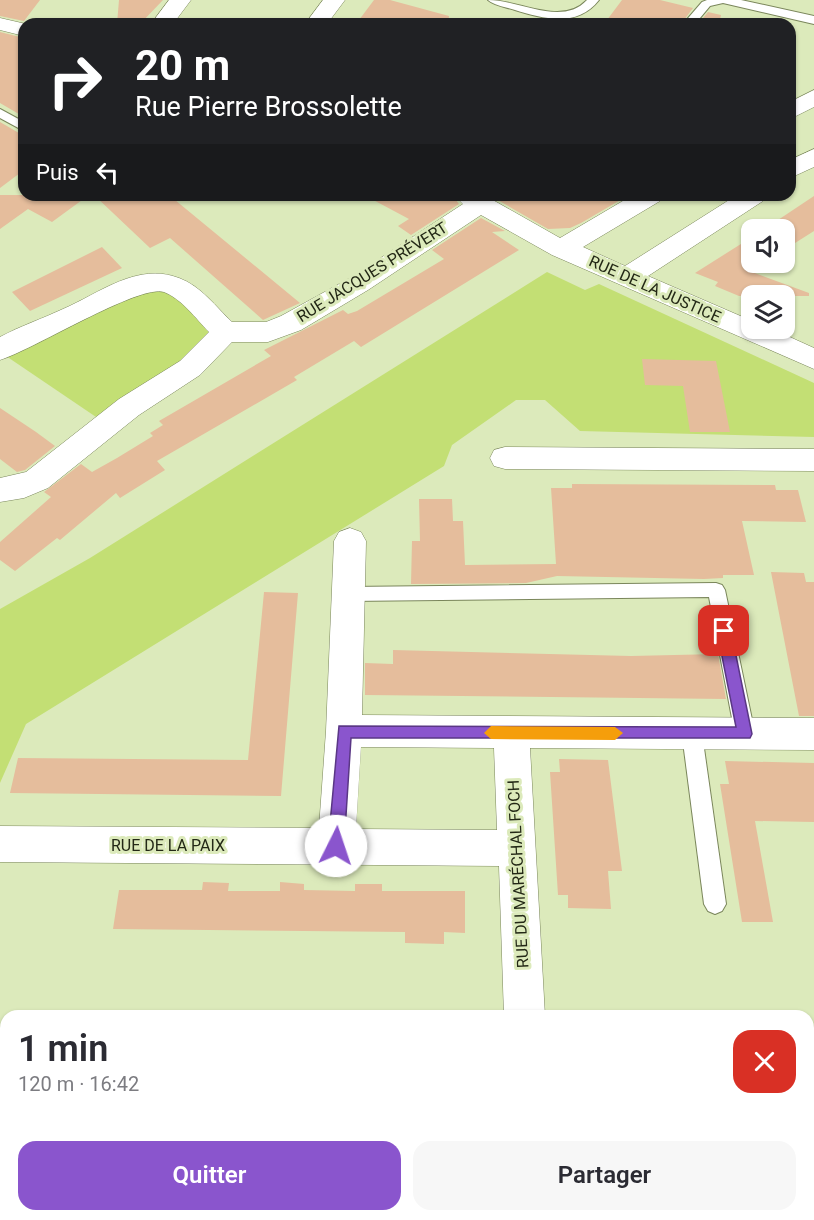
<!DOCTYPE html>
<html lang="fr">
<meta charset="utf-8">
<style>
body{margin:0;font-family:Roboto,sans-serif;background:#f7f7f7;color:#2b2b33;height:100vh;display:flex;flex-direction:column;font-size:22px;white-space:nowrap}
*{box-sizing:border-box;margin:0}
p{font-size:20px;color:#7c7c81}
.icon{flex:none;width:33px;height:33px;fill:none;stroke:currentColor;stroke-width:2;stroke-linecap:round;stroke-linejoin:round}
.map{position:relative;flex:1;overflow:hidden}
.sheet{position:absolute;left:0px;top:1010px;width:814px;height:212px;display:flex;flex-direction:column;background:#fff;border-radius:18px 18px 0 0;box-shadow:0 2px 4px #0004}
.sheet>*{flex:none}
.top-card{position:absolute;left:18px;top:18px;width:778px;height:183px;border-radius:18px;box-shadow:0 2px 4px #0004;background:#202124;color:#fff;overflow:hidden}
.buttons{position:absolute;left:741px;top:219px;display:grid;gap:12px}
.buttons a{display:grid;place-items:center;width:54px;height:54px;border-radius:12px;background:#fff;box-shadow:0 2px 4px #0004;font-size:30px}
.pin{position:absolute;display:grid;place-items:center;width:51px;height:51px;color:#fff;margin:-26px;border-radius:12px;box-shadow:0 3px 9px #0006}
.me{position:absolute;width:66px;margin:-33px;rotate:4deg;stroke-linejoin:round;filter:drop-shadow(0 0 4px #0008)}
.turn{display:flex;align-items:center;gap:21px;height:126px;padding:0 18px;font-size:27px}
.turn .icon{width:78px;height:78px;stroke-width:2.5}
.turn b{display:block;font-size:42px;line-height:51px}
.then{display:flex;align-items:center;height:57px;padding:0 18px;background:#0003;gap:12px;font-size:22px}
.round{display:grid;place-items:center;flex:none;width:63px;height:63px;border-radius:18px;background:#f7f7f7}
.summary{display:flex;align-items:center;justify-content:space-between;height:102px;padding:0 18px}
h1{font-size:36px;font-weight:600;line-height:45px}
.cta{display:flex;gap:12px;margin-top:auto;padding:12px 18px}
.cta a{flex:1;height:69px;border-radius:18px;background:#8a55cd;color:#fff;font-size:24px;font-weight:600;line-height:69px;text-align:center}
.cta a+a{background:#f7f7f7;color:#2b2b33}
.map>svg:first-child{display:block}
.green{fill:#c3df74}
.building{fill:#e5bd9c}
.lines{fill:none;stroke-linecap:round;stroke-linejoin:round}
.lane-casing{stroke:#7a865b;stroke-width:2}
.street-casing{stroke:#7a865b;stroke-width:1}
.lane{fill:#fff;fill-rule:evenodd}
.street{fill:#fff;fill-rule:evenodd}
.route{fill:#8a55cd;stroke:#5a3785;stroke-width:1.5}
.slow{fill:#f59e0b}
.labels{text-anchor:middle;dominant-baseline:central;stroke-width:6;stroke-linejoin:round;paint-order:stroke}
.street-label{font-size:16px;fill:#232816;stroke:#dceabb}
</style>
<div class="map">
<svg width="814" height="1220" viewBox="0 0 814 1220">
<rect width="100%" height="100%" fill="#dceabb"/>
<g class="green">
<polygon points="547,272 585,290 599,284 814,383 814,437 580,431 545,400 516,400 452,445 444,466 26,724 0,783 0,609 90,558"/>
<polygon points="149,289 172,292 210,329 210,339 102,421 6,356 34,337"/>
<polygon points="809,1180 814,1180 814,1220 569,1220 569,1215 808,1215"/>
</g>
<g class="building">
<polygon points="0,0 40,0 24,21 0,16"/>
<polygon points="119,0 163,0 140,24 117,24"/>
<polygon points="374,0 390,0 449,16 448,24 356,24"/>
<polygon points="622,0 660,0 693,8 681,24 604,24"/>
<polygon points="708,12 721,15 719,24 698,24"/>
<polygon points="0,32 24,38 24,117 0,103"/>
<polygon points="0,122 24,136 24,170 0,188"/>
<polygon points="0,195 89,195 52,222 28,209 0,229"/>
<polygon points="94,195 169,195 300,303 263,320 170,238 150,248"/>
<polygon points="364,195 452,195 459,204 411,235 398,226 409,219"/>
<polygon points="489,195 629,195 581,223 570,228 548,229"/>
<polygon points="814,196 814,231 784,250 784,230 763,230"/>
<polygon points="481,218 505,231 492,232 519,250 361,347 354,341 294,377 297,380 157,461 165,470 120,498 116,493 60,540 57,538 15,571 0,560 0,542 51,497 44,492 81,464 92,472 117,458 153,436 150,433 163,425 159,421 271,356 264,350 343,310 348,314 357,311 444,259 432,250"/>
<polygon points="752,237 752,262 766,262 752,272 809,293 809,296 739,296 715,286 718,282 695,273"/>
<polygon points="102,247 122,268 30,311 12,292"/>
<polygon points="642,359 716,361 730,432 690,432 683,386 645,385"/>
<polygon points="0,408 36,432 55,446 25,470 17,472 0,459"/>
<polygon points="572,484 775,485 776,490 798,490 806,522 742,521 754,575 723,575 723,578 704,579 557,576 526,583 411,584 412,541 420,541 419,499 452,499 453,521 463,521 465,565 556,564 551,488 572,488"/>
<polygon points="771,572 804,573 806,582 814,582 814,716 799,716"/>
<polygon points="264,592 298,593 281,796 10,793 18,758 248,760"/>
<polygon points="393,650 631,656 718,654 726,699 365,695 365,663 393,664"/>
<polygon points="559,759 608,760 622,871 608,871 611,909 568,908 568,895 558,895 550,772 560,772"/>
<polygon points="725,761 814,763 814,822 755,821 773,922 742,922 720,784 729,784"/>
<polygon points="203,882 229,883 228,891 280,891 280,882 304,884 304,890 355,891 355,884 382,884 382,891 465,891 465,933 444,932 444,944 405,943 405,932 113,929 119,890 202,890"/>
</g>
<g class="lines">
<defs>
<g id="lane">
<path d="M488,0C520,0 562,27 587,0H599C577,28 544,19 515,10C506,7 495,6 488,0Z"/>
<polygon points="707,0 741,0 814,16 814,24 723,3 710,6 695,24 683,24 702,2"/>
<polygon points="0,109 24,122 24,131 0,118"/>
<polygon points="716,583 722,585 725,590 755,734 752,740 745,743 738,740 735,734 709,597 348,601 342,599 339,594 342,589 348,587"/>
<polygon points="692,725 699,728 702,734 726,904 722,911 715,914 708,911 704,904 682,734 685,728"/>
<rect x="0" y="1059" width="6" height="22"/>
</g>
<g id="street">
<polygon points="169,0 191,0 173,24 151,24"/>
<polygon points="323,0 345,0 327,24 305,24"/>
<polygon points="0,18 26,24 24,36 0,30"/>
<polygon points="814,90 814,107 790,119 790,102"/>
<polygon points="814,149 814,167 790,178 790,160"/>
<path d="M454,195H484L560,238L633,195H663L660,201L583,247L625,266L737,195H766L763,201L648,276L752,321V328H770L814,348V369L552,255L481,215L368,290L301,330L268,342H232L200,375L139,415L48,488L24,498L0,502V478L26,472L119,399L180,361L209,332C196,319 182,299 164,292C139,284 33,350 0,360V337C20,326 42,319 63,309C100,293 137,262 179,278C201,286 216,307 232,322H266L281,316L350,278L463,204Z"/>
<polygon points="505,447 814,449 814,471 505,469 494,466 490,458 494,450"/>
<path d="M350,528L361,532L366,541L362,715L814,718V750L530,748L545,1016H504L499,866L0,862V826L319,828L326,731L334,541L339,532ZM361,747L494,748L497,830L356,829Z"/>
<rect x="808" y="1116" width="6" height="44"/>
<rect x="513" y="1215" width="44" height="5"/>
</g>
</defs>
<use href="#lane" class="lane-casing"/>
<use href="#street" class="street-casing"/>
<use href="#lane" class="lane"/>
<use href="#street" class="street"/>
</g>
<polygon class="route" points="724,625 731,631 752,734 750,738 351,738 344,846 341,851 336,853 330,851 328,846 339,726 736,727 717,631"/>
<polygon class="slow" points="491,726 615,727 623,733 615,740 491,739 484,733"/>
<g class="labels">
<g class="street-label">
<text transform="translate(372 272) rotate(-32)">RUE JACQUES PRÉVERT</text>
<text transform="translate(655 289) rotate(24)">RUE DE LA JUSTICE</text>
<text x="168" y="845">RUE DE LA PAIX</text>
<text transform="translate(518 874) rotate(-93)">RUE DU MARÉCHAL FOCH</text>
</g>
</g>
</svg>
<div class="buttons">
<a><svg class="icon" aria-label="sound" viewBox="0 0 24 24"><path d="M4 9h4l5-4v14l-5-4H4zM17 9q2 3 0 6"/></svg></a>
<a><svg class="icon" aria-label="layers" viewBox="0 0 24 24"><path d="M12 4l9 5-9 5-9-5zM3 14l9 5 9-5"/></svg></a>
</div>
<div class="pin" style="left:724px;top:631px;background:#d93025"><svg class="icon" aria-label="arrive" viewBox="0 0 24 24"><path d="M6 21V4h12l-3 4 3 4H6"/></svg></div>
<svg class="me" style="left:336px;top:846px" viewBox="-20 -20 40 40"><circle r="19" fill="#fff"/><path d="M0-13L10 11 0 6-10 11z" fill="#8a55cd"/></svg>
<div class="top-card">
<div class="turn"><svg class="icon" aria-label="right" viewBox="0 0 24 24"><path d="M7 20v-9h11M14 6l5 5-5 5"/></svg><div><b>20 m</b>Rue Pierre Brossolette</div></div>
<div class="then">Puis<svg class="icon" aria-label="left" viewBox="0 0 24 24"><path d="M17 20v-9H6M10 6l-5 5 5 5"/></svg></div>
</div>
<section class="sheet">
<div class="summary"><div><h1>1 min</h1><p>120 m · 16:42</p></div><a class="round" style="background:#d93025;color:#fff"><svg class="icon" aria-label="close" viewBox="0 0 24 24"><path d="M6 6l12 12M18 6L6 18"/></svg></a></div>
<div class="cta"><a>Quitter</a><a>Partager</a></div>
</section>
</div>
